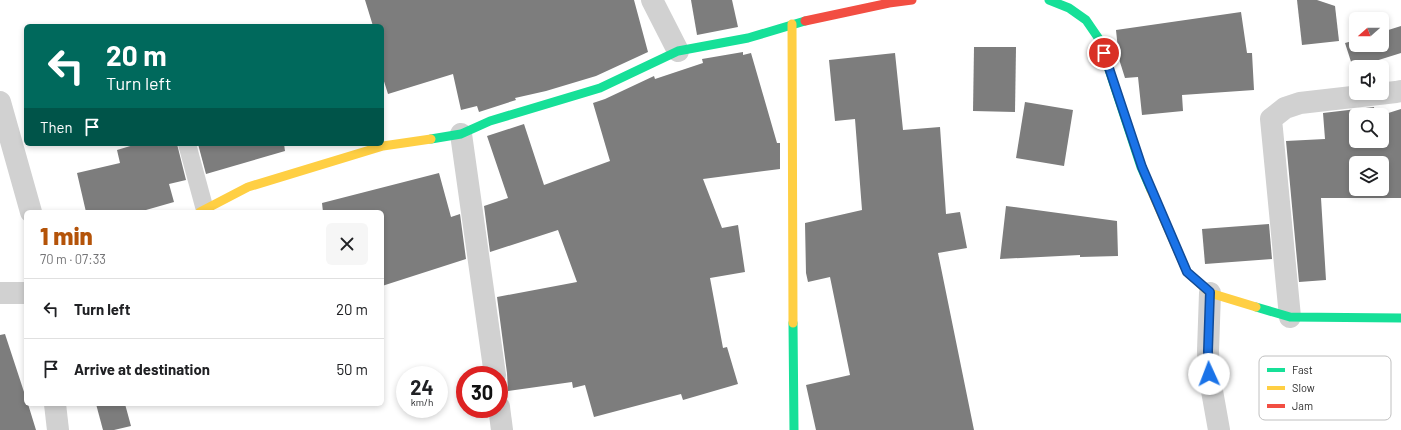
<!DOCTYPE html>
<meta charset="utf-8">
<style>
body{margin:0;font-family:Barlow,sans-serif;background:#f6f6f6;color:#202124;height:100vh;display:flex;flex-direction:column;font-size:15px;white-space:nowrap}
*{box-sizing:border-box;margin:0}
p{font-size:13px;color:#757577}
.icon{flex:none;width:22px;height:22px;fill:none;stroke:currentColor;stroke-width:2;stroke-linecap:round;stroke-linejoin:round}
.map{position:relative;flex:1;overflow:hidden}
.drawer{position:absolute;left:24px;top:210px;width:360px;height:196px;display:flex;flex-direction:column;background:#fff;border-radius:6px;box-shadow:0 2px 6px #0003}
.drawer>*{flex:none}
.top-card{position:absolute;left:24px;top:24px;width:360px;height:122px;border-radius:6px;box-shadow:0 2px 6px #0003;background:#00695c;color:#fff;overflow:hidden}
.needle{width:26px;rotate:249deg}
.fabs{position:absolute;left:1349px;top:12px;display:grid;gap:8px}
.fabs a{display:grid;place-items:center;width:40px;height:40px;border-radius:6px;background:#fff;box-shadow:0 2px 6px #0003;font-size:20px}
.speed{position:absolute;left:396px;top:366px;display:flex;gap:8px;font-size:20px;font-weight:700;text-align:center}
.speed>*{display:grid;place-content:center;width:52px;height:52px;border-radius:50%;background:#fff;box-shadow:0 2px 6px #0003;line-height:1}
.speed small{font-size:10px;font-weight:400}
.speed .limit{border:6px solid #d22;background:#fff;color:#111}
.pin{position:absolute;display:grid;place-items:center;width:34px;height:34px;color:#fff;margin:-17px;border:2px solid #fff;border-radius:50%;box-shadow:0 1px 4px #0007}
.me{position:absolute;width:44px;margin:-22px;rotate:358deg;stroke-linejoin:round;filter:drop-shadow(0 0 3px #0008)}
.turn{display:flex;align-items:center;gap:14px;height:84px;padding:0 16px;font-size:18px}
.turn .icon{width:52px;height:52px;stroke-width:2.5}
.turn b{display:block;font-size:28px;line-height:34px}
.then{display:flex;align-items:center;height:38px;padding:0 16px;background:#0003;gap:8px;font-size:15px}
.round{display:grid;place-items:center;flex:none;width:42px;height:42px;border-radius:6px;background:#f6f6f6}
.headline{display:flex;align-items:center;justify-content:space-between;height:68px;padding:0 16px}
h1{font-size:24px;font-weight:800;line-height:30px;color:#b45309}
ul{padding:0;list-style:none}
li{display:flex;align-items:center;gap:12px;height:60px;padding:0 16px;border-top:1px solid #e0e0e0}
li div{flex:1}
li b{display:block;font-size:15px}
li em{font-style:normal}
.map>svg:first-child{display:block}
.building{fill:#7d7d7d;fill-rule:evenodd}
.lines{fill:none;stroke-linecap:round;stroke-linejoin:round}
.lane{stroke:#d1d1d1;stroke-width:18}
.street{stroke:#d1d1d1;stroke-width:22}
.fast{stroke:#16e098;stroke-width:9}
.slow{stroke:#ffcf43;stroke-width:9}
.jam{stroke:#f24e42;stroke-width:9}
.route-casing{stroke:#114b97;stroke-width:10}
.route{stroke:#1a73e8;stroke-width:7}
.key{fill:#fff;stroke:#c0c0c0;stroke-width:1}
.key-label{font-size:11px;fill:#2c2c2c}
</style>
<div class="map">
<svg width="1401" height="430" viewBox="0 0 1401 430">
<rect width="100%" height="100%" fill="#fff"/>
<g class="building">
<polygon points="365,0 634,0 648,52 596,76 546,91 515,98 516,100 479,112 477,106 461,110 453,74 388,94 382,75 382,26 373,26"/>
<polygon points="691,0 732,0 738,27 697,35"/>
<polygon points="1297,0 1317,0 1335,6 1339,41 1302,45"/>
<polygon points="1241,12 1247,53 1252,53 1254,90 1182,95 1183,111 1142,115 1138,77 1125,78 1119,59 1116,30"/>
<polygon points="1401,26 1401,53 1353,68 1345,43 1356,40 1356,45 1382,45 1382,32"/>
<polygon points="974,47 1016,47 1015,112 973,111"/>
<polygon points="743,52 743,55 751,53 777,143 780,143 780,169 703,179 722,228 738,225 745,272 710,278 723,348 727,347 738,384 683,400 681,394 594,417 585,385 573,388 572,382 508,391 507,373 497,297 577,282 558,230 490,252 484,206 508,198 487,136 524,124 544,185 610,161 593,103 605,99 654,76 655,79 703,63 702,59"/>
<polygon points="895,53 903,130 940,127 946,214 960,212 967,248 938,253 974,430 816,430 806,385 850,375 830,277 808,282 806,273 805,223 862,210 855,119 835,121 829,60"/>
<polygon points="1025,102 1073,110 1064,166 1016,158"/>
<path d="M1374,107L1375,115H1356V141H1382V115L1401,109V198H1321L1326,280L1299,282L1286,141L1325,139L1323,113ZM1356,163H1382V189H1356Z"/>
<polygon points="137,144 177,144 186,180 169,184 174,202 139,212 86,212 77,173 120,163 117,150"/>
<polygon points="198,144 284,144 285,151 206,174"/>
<polygon points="439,173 451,217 460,214 466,259 382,286 382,212 323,212 322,203"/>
<polygon points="1006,206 1117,221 1118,256 1080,257 1080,255 1000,259"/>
<polygon points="1269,224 1272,259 1205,264 1202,229"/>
<polygon points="5,334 26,398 26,404 28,404 36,430 0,430 0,335"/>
<polygon points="96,404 125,404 131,426 114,430 103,430"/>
</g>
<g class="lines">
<polyline class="lane" points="187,144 205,210"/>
<g class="street">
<polyline points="652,0 678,51"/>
<polyline points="0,102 31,212"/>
<polyline points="461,134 495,375"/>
<polyline points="0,293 26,293"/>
<polyline points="1210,293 1208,351 1209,374 1219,430"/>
<polyline points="1290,317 1271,119 1285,108 1300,103 1396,92 1401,91"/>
<polyline points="55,404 58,430"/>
<polyline points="499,407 502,430"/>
</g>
<g class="fast">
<polyline points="1049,0 1069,8 1086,20 1099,39 1141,167 1151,190"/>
<polyline points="431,139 461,134 490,121 600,88 678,51 748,38 805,21"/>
<polyline points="1256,307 1290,317 1401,318"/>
<polyline points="793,323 794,430"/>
</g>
<g class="slow">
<polyline points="792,24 793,323"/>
<polyline points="1151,190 1187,272 1210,293 1256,307"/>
<polyline points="200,212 248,187 383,146 431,139"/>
</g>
<polyline class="jam" points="805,21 889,3 912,0"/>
</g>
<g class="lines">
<defs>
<polyline id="route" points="1104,53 1142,167 1187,272 1210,292 1208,351 1209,374"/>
</defs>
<use href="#route" class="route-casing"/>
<use href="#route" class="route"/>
</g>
<rect x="1259" y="356" width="132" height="64" rx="6" class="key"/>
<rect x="1267" y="368" width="18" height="4" fill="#16e098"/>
<rect x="1267" y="386" width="18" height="4" fill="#ffcf43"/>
<rect x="1267" y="404" width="18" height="4" fill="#f24e42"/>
<g class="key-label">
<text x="1292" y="374">Fast</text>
<text x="1292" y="392">Slow</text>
<text x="1292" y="410">Jam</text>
</g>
</svg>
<div class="fabs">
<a><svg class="needle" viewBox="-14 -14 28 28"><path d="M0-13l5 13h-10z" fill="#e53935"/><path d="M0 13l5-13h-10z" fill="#757577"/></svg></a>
<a><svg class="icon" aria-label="sound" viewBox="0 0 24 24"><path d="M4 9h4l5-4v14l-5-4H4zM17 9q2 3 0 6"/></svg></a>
<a><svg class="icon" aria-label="search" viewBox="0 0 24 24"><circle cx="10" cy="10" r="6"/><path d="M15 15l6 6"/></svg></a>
<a><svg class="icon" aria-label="layers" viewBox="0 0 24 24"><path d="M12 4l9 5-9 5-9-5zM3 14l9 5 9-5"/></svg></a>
</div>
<div class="speed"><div>24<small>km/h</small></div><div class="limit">30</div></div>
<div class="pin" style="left:1104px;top:53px;background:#d93025"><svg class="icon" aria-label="arrive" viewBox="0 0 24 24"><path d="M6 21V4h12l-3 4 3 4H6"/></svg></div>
<svg class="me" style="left:1209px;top:374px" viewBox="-20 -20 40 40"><circle r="19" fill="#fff"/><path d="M0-13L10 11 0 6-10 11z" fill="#1a73e8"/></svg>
<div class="top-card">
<div class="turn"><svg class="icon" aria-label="left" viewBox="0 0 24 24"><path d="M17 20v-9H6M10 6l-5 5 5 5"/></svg><div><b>20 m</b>Turn left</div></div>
<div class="then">Then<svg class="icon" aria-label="arrive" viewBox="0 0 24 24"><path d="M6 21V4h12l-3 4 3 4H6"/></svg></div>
</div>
<section class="drawer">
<div class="headline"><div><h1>1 min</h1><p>70 m · 07:33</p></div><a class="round"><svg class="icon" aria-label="close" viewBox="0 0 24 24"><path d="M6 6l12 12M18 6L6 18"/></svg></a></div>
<ul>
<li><svg class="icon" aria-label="left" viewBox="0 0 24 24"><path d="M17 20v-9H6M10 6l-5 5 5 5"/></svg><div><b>Turn left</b></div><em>20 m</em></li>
<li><svg class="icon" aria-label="arrive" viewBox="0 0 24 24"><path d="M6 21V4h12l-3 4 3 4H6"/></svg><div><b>Arrive at destination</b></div><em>50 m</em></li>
</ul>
</section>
</div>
